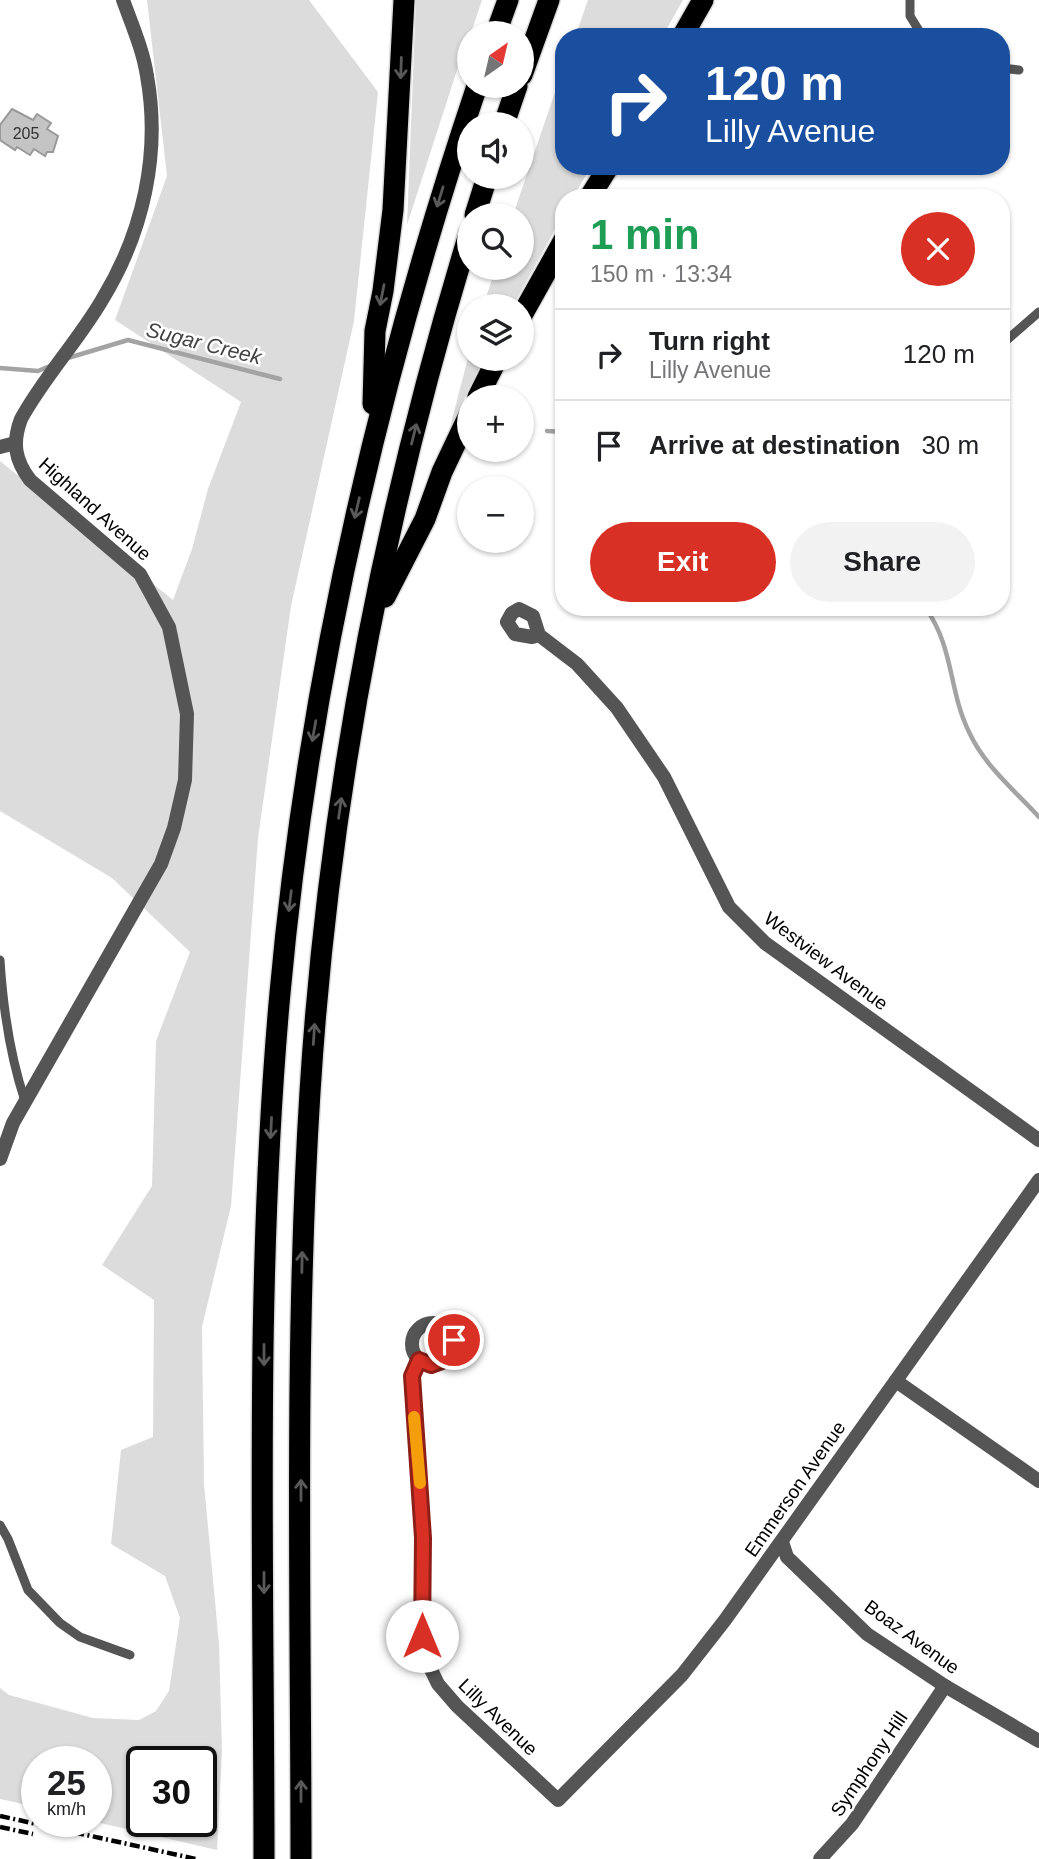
<!DOCTYPE html>
<meta charset="utf-8">
<style>
body{margin:0;font-family:Helvetica,sans-serif;background:#f2f2f2;color:#202124;height:100vh;display:flex;flex-direction:column;font-size:26px;white-space:nowrap}
*{box-sizing:border-box;margin:0}
p{font-size:23px;color:#757577}
.icon{flex:none;width:38px;height:38px;fill:none;stroke:currentColor;stroke-width:2;stroke-linecap:round;stroke-linejoin:round}
.map{position:relative;flex:1;overflow:hidden}
.details{position:absolute;left:555px;top:189px;width:455px;height:427px;display:flex;flex-direction:column;background:#fff;border-radius:28px;box-shadow:0 2px 5px #0004}
.details>*{flex:none}
.top-card{position:absolute;left:555px;top:28px;width:455px;height:147px;border-radius:28px;box-shadow:0 2px 5px #0004;background:#1a4fa0;color:#fff;overflow:hidden}
.needle{width:46px;rotate:34deg}
.fabs{position:absolute;left:457px;top:21px;display:grid;gap:14px}
.fabs a{display:grid;place-items:center;width:77px;height:77px;border-radius:50%;background:#fff;box-shadow:0 2px 5px #0004;font-size:35px}
.speed{position:absolute;left:21px;top:1746px;display:flex;gap:14px;font-size:35px;font-weight:700;text-align:center}
.speed>*{display:grid;place-content:center;width:91px;height:91px;border-radius:50%;background:#fff;box-shadow:0 2px 5px #0004;line-height:1}
.speed small{font-size:18px;font-weight:400}
.speed .limit{border:4px solid #111;border-radius:10px;background:#fff;color:#111}
.pin{position:absolute;display:grid;place-items:center;width:60px;height:60px;color:#fff;margin:-30px;border:4px solid #fff;border-radius:50%;box-shadow:0 2px 7px #0007}
.me{position:absolute;width:77px;margin:-38px;rotate:0deg;stroke-linejoin:round;filter:drop-shadow(0 0 5px #0008)}
.turn{display:flex;align-items:center;gap:24px;height:147px;padding:0 35px;font-size:32px}
.turn .icon{width:91px;height:91px;stroke-width:2.5}
.turn b{display:block;font-size:49px;line-height:60px}
.round{display:grid;place-items:center;flex:none;width:74px;height:74px;border-radius:37px;background:#f2f2f2}
.head{display:flex;align-items:center;justify-content:space-between;height:119px;padding:0 35px}
h1{font-size:42px;font-weight:800;line-height:52px;color:#1e9e55}
.action{display:flex;gap:14px;margin-top:auto;padding:14px 35px}
.action a{flex:1;height:80px;border-radius:42px;background:#d93025;color:#fff;font-size:28px;font-weight:800;line-height:80px;text-align:center}
.action a+a{background:#f2f2f2;color:#202124}
ul{padding:0;list-style:none}
li{display:flex;align-items:center;gap:21px;height:91px;padding:0 35px;border-top:2px solid #e0e0e0}
li div{flex:1}
li b{display:block;font-size:26px}
li em{font-style:normal}
.map>svg:first-child{display:block}
.green{fill:#dcdcdc;fill-rule:evenodd}
.lines{fill:none;stroke-linecap:round;stroke-linejoin:round}
.stream{stroke:#a3a3a3;stroke-width:4.5}
.building{fill:#c4c4c4;stroke:#999;stroke-width:2}
.motorway-casing{stroke:#dbdbdb;stroke-width:24}
.service{stroke:#555;stroke-width:9}
.minor{stroke:#555;stroke-width:14}
.motorway{stroke:#000;stroke-width:21}
.rail{stroke:#000;stroke-width:4.5;stroke-dasharray:10 3.5 2 3.5;stroke-linecap:butt}
.oneway{stroke:#595959}
.route-casing{stroke:#8d1f18;stroke-width:18}
.route{stroke:#d93025;stroke-width:12}
.slow{stroke:#f59e0b;stroke-width:12}
.labels{text-anchor:middle;dominant-baseline:central;stroke-width:5;stroke-linejoin:round;paint-order:stroke}
.number-label{font-size:16px;fill:#313131}
.street-label{font-size:19px;fill:#000;stroke:#fff}
.water-label{font-size:21px;font-style:italic;fill:#444;stroke:#fff}
</style>
<div class="map">
<svg width="1039" height="1859" viewBox="0 0 1039 1859">
<rect width="100%" height="100%" fill="#fff"/>
<g class="green">
<path d="M147,0H309L378,92L354,321L291,606L258,838L231,1206L202,1327L204,1484L219,1644L222,1750L217,1850L96,1822V1762H37V1807L0,1799V1688L9,1695L93,1718L139,1720L156,1711L169,1691L180,1618L165,1576L111,1544L121,1450L153,1437L154,1300L102,1265L152,1186L156,1041L190,952L112,878L0,811V461L173,600L192,549L208,489L241,402L115,320L167,176ZM142,1762H201V1822H142Z"/>
<polygon points="416,0 482,0 471,33 469,33 407,225"/>
<polygon points="588,0 683,0 662,37 575,37"/>
<polygon points="563,69 564,166 591,166 573,198 564,198 563,215 513,306 483,306 496,268 522,268 522,215 513,215"/>
<polygon points="469,354 469,359 484,359 449,431"/>
</g>
<g class="lines">
<g class="stream">
<polyline points="68,358 128,340 280,379"/>
<polyline points="0,368 38,371 50,366"/>
<polyline points="547,431 564,432"/>
<path d="M925,607C955,649 948,691 970,734C985,766 1015,791 1039,817"/>
</g>
</g>
<polygon class="building" points="12,109 33,120 37,114 51,123 47,129 58,136 53,152 47,152 45,156 34,149 30,155 17,147 15,150 0,140 0,125"/>
<g class="lines">
<defs>
<g id="motorway">
<polyline points="496,33 508,0"/>
<polyline points="682,37 703,0"/>
<polyline points="522,75 549,0"/>
<polyline points="504,124 517,86"/>
<polyline points="589,198 609,166"/>
<polyline points="475,215 487,177"/>
<polyline points="522,315 564,240"/>
<polyline points="478,397 497,359"/>
<polyline points="373,404 375,331 383,291 393,210 404,0"/>
<polyline points="385,597 425,519 442,472 469,415"/>
<path d="M264,1859C264,1570 254,1280 280,993C308,683 378,380 477,86"/>
<path d="M301,1859C301,1604 294,1347 310,1092C328,801 384,512 469,234"/>
</g>
</defs>
<use href="#motorway" class="motorway-casing"/>
<g class="service">
<polyline points="910,0 910,16 923,37"/>
<polyline points="1001,68 1019,70"/>
<polyline points="1001,345 1039,312"/>
<path d="M0,960C3,1008 10,1056 25,1101"/>
<polyline points="0,1525 8,1539 28,1590 60,1623 80,1637 130,1655"/>
</g>
<g class="minor">
<polyline points="0,447 15,443"/>
<polyline points="539,635 532,637 515,634 507,622 512,613 519,609 533,616 539,635 577,664 617,708 664,777 729,907 765,943 1039,1140"/>
<path d="M0,1159L13,1123L161,864L174,828L185,780L187,714L169,627L140,574L30,480C15,460 12,443 21,419C44,377 78,341 102,300C143,233 161,154 147,76C143,50 132,25 123,0"/>
<circle cx="433" cy="1344" r="21"/>
<polyline points="419,1360 412,1376 423,1538 422,1636 425,1657 438,1684 457,1706 558,1800 682,1675 725,1620 1039,1180"/>
<polyline points="896,1381 1039,1481"/>
<polyline points="782,1542 787,1557 867,1634 945,1686 1039,1741"/>
<polyline points="820,1859 852,1824 945,1686"/>
</g>
<use href="#motorway" class="motorway"/>
<g class="rail">
<polyline points="0,1816 196,1859"/>
<polyline points="0,1827 33,1834"/>
</g>
</g>
<defs><path id="oneway-shaft" d="M-6 0H5M1.5-3L5.5 0L1.5 3" fill="none" stroke-width="1.6" stroke-linecap="round" stroke-linejoin="round" transform="scale(1.75)"/></defs>
<g class="oneway">
<use href="#oneway-shaft" transform="translate(401 68) rotate(92)"/>
<use href="#oneway-shaft" transform="translate(440 197) rotate(107)"/>
<use href="#oneway-shaft" transform="translate(382 295) rotate(101)"/>
<use href="#oneway-shaft" transform="translate(414 434) rotate(-76)"/>
<use href="#oneway-shaft" transform="translate(357 508) rotate(103)"/>
<use href="#oneway-shaft" transform="translate(314 731) rotate(100)"/>
<use href="#oneway-shaft" transform="translate(340 808) rotate(-82)"/>
<use href="#oneway-shaft" transform="translate(290 901) rotate(97)"/>
<use href="#oneway-shaft" transform="translate(314 1034) rotate(-86)"/>
<use href="#oneway-shaft" transform="translate(271 1128) rotate(93)"/>
<use href="#oneway-shaft" transform="translate(302 1262) rotate(-89)"/>
<use href="#oneway-shaft" transform="translate(264 1355) rotate(90)"/>
<use href="#oneway-shaft" transform="translate(301 1490) rotate(-90)"/>
<use href="#oneway-shaft" transform="translate(264 1583) rotate(90)"/>
<use href="#oneway-shaft" transform="translate(301 1791) rotate(-90)"/>
</g>
<g class="lines">
<defs>
<polyline id="route" points="422,1636 423,1538 412,1376 419,1360 431,1365 449,1358 454,1346 454,1340"/>
</defs>
<use href="#route" class="route-casing"/>
<use href="#route" class="route"/>
<polyline class="slow" points="414,1417 420,1483"/>
</g>
<g class="labels">
<g class="number-label">
<text x="26" y="133">205</text>
</g>
<g class="street-label">
<text transform="translate(95 509) rotate(42)">Highland Avenue</text>
<text transform="translate(826 961) rotate(37)">Westview Avenue</text>
<text transform="translate(795 1489) rotate(-55)">Emmerson Avenue</text>
<text transform="translate(912 1637) rotate(36)">Boaz Avenue</text>
<text transform="translate(498 1717) rotate(44)">Lilly Avenue</text>
<text transform="translate(869 1764) rotate(-56)">Symphony Hill</text>
</g>
<g class="water-label">
<text transform="translate(204 343) rotate(14)">Sugar Creek</text>
</g>
</g>
</svg>
<div class="fabs">
<a><svg class="needle" viewBox="-14 -14 28 28"><path d="M0-13l5 13h-10z" fill="#e53935"/><path d="M0 13l5-13h-10z" fill="#757577"/></svg></a>
<a><svg class="icon" aria-label="sound" viewBox="0 0 24 24"><path d="M4 9h4l5-4v14l-5-4H4zM17 9q2 3 0 6"/></svg></a>
<a><svg class="icon" aria-label="search" viewBox="0 0 24 24"><circle cx="10" cy="10" r="6"/><path d="M15 15l6 6"/></svg></a>
<a><svg class="icon" aria-label="layers" viewBox="0 0 24 24"><path d="M12 4l9 5-9 5-9-5zM3 14l9 5 9-5"/></svg></a>
<a>+</a>
<a>−</a>
</div>
<div class="speed"><div>25<small>km/h</small></div><div class="limit">30</div></div>
<div class="pin" style="left:454px;top:1340px;background:#d93025"><svg class="icon" aria-label="arrive" viewBox="0 0 24 24"><path d="M6 21V4h12l-3 4 3 4H6"/></svg></div>
<svg class="me" style="left:422px;top:1636px" viewBox="-20 -20 40 40"><circle r="19" fill="#fff"/><path d="M0-13L10 11 0 6-10 11z" fill="#d93025"/></svg>
<div class="top-card">
<div class="turn"><svg class="icon" aria-label="right" viewBox="0 0 24 24"><path d="M7 20v-9h11M14 6l5 5-5 5"/></svg><div><b>120 m</b>Lilly Avenue</div></div>
</div>
<section class="details">
<div class="head"><div><h1>1 min</h1><p>150 m · 13:34</p></div><a class="round" style="background:#d93025;color:#fff"><svg class="icon" aria-label="close" viewBox="0 0 24 24"><path d="M6 6l12 12M18 6L6 18"/></svg></a></div>
<ul>
<li><svg class="icon" aria-label="right" viewBox="0 0 24 24"><path d="M7 20v-9h11M14 6l5 5-5 5"/></svg><div><b>Turn right</b><p>Lilly Avenue</p></div><em>120 m</em></li>
<li><svg class="icon" aria-label="arrive" viewBox="0 0 24 24"><path d="M6 21V4h12l-3 4 3 4H6"/></svg><div><b>Arrive at destination</b></div><em>30 m</em></li>
</ul>
<div class="action"><a>Exit</a><a>Share</a></div>
</section>
</div>
